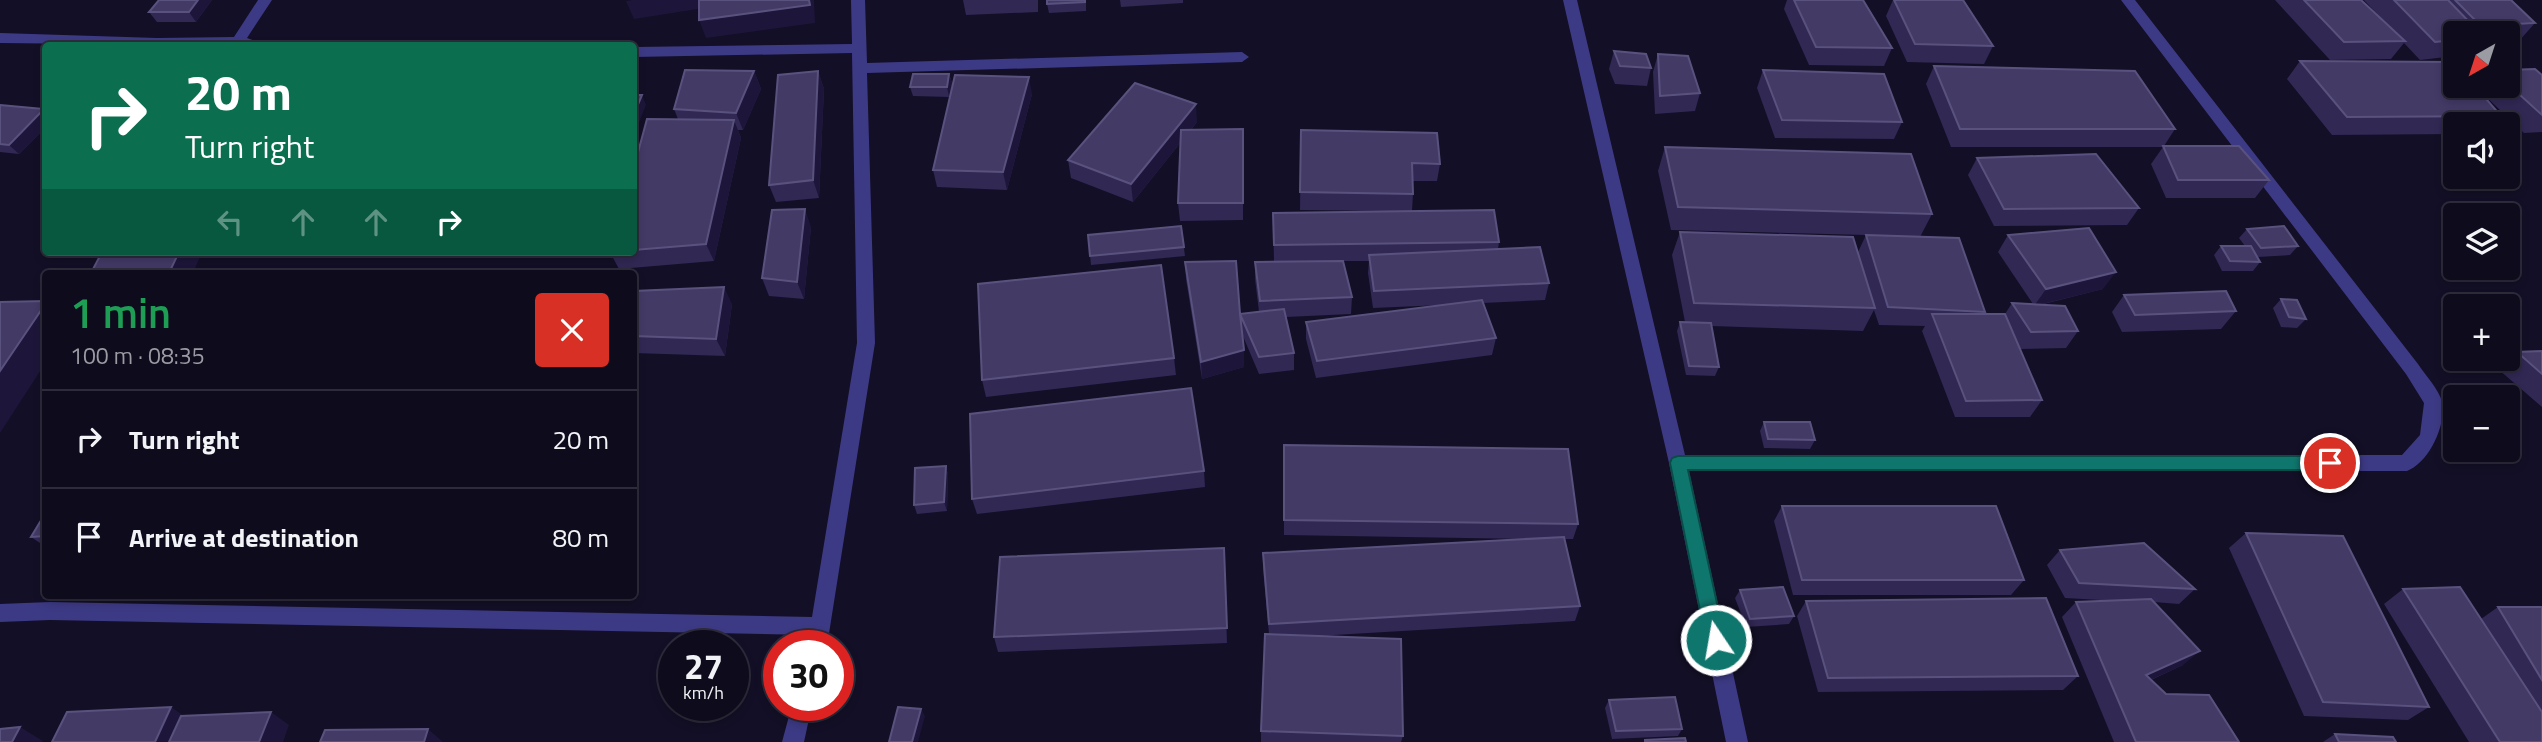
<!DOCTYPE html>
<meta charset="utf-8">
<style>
body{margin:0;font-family:"Titillium Web",sans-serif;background:#1c1929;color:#f1f3f6;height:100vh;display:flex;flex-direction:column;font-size:26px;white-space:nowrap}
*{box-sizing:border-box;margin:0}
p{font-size:23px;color:#9b9ba3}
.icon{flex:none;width:38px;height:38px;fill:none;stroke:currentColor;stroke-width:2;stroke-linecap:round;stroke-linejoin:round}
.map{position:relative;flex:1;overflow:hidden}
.details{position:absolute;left:42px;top:270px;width:595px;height:329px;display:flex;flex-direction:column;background:#0e0b1c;border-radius:7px;box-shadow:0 4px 10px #0003,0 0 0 2px #2e2b3b}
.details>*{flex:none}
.banner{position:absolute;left:42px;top:42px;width:595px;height:214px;border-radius:7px;box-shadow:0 4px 10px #0003,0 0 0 2px #2e2b3b;background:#0b6e4f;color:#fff;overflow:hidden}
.needle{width:46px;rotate:219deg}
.fabs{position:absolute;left:2443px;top:21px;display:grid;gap:14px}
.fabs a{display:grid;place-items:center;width:77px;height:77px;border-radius:7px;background:#0e0b1c;box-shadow:0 4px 10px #0003,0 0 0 2px #2e2b3b;font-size:35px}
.speed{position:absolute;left:658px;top:630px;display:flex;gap:14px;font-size:35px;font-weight:700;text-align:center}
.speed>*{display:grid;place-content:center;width:91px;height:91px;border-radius:50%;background:#0e0b1c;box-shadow:0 4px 10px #0003,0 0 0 2px #2e2b3b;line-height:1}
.speed small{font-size:18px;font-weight:400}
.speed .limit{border:10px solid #d22;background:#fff;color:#111}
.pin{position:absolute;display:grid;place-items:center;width:60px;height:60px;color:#fff;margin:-30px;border:4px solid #fff;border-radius:50%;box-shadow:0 2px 7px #0007}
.me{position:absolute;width:77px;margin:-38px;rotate:348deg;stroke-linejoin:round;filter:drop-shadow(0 0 5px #0008)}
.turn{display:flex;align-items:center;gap:24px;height:147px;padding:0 28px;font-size:32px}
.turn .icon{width:91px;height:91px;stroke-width:2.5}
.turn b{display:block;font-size:49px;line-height:60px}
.lanes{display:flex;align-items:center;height:66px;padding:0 28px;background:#0003;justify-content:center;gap:35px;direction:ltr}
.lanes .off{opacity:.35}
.round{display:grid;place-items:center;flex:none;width:74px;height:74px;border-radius:7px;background:#1c1929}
.head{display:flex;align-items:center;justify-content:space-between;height:119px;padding:0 28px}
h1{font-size:42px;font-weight:600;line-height:52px;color:#1e9e55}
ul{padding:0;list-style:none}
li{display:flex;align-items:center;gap:21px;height:98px;padding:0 28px;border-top:2px solid #2e2b3b}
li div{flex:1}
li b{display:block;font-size:26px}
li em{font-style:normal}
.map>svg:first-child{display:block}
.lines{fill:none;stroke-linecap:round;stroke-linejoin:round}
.street{fill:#3d3a85;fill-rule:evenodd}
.wall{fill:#312854}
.shaded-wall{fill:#1d163a}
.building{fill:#433a66;stroke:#5a527e;stroke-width:2}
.route{fill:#0f766e;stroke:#0a4d48;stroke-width:2}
</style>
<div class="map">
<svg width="2542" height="742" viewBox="0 0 2542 742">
<rect width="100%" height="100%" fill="#130f26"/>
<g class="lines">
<g class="street">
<polygon points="258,0 272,0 247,38 269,46 0,43 0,33 157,38 234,37"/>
<polygon points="851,0 865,0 867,63 1242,52 1249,57 1242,62 867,73 875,343 827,646 807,646 809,635 50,620 0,622 0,604 50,602 812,617 857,343 852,53 634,57 634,47 852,44"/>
<path d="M1563,0H1577L1685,455H2402L2420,435L2424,403L2406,374L2121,0H2135L2418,364C2425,375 2439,389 2442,402C2447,424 2429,463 2407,471H1689L1748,742H1726L1669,463Z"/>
<polygon points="792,705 812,705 804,742 782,742"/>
</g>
</g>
<g class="wall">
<polygon points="212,0 196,22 157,22 149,12"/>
<polygon points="963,0 1038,0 1038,12 966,15"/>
<polygon points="1086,0 1086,11 1049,13 1047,4"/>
<polygon points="1120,0 1183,0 1183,3 1121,7"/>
<polygon points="1787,0 1863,0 1892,48 1884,66 1809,65 1784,9"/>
<polygon points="1893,0 1963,0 1993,46 1984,64 1907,62 1886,16"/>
<polygon points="2275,0 2361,0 2383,20 2364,0 2511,0 2535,23 2519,41 2508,42 2508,33 2455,33 2455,56 2420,60 2404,43 2391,59 2330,60"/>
<polygon points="1614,51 1651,68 1647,86 1615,84 1609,69"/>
<polygon points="1658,54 1700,93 1695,111 1655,114 1653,72"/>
<polygon points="2300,61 2501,116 2494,124 2455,124 2455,134 2332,135 2287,79"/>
<polygon points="1934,66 2175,129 2164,146 2269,180 2255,198 2166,198 2151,164 2163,147 1951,147 1926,84"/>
<polygon points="1763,70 1902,122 1894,139 1775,138 1757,88"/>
<polygon points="2508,70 2542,75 2542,132 2524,133 2477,88 2479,86 2508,86"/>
<polygon points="754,71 761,89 743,130 738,130 741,138 714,261 619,269 610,252 634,252 634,167 678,119 674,109"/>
<polygon points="818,71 824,89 819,198 776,202 769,185"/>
<polygon points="949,74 952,83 949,97 913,96 910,87"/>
<polygon points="1032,94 1007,190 937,187 933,170"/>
<polygon points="0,105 44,109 46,110 46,127 19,154 0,152"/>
<polygon points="1197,122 1191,130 1243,129 1243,220 1180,221 1178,203 1181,142 1133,202 1071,178 1068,160"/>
<polygon points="1301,130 1440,164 1437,181 1413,181 1413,194 1412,211 1499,242 1498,249 1549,283 1545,300 1483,303 1496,338 1492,355 1316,378 1306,339 1306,322 1442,305 1373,308 1368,273 1369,261 1343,261 1352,297 1351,314 1286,317 1294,353 1294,370 1259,374 1242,334 1244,367 1202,379 1186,279 1185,262 1240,314 1259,312 1255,279 1255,262 1274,262 1273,213 1386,211 1300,210"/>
<polygon points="1665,147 1932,214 1920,237 1985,312 1984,314 2005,314 2012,303 2033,304 1998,252 2008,235 2103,289 2040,305 2078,331 2066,348 2020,349 2042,400 2030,417 1955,417 1922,331 1925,326 1879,325 1874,310 1863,331 1711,326 1719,367 1715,376 1686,375 1677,331 1680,322 1685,322 1672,255 1680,232 1858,252 1866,235 1671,230 1658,171"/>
<polygon points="1977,158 2139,208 2127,225 1994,226 1968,175"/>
<polygon points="1181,226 1185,256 1091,265 1088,235"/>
<polygon points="811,227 804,299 769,296 762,278"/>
<polygon points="2247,229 2298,246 2290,255 2258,257 2260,262 2253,271 2222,271 2214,255 2221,246 2245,246 2239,238"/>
<polygon points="231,252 265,252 232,253"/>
<polygon points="634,291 732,304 725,356 634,353"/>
<polygon points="2124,295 2236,311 2221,329 2122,332 2112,312"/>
<polygon points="2281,299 2306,319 2297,328 2281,327 2273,308"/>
<polygon points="2542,351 2542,407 2498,369 2517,352"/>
<polygon points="1174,358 1176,375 986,397 982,380"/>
<polygon points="1764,422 1815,440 1810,449 1764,448 1760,431"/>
<polygon points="1284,445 1578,524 1573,539 1565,539 1580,606 1575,621 1317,636 1403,736 1401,742 1261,742 1261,731 1269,634 1263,569 1263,553 1528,539 1284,535"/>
<polygon points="946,466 948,475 947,511 917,514 914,505"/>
<polygon points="1204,471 1205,487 977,514 972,499"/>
<polygon points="1782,506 2024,580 2011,595 1793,595 1774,521"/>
<polygon points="46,512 46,547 31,537"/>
<polygon points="2246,533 2429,707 2408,720 2304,716 2229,548"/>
<polygon points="1224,548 1227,643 998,652 994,637"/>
<polygon points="2060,550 2195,589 2179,604 2154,602 2183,665 2151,680 2166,694 2239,742 2114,742 2062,617 2076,602 2118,601 2065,598 2047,565"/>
<polygon points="2403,589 2481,619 2498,607 2542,607 2542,742 2469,742 2384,604"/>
<polygon points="1740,590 1794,616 1789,624 1746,627 1735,598"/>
<polygon points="1806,601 2078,676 2063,690 1818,692 1797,616"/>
<polygon points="1609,700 1682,729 1678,736 1612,739 1605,708"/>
<polygon points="2335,734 2396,742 2323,742"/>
</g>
<g class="shaded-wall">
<polygon points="198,0 212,0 196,22 189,12"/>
<polygon points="633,0 704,0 704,8 634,19 626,1"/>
<polygon points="809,0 814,0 815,23 706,38 699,20"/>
<polygon points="754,71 761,89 743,130 736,113"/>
<polygon points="818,71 824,89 819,198 813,180"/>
<polygon points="949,74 952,83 949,97 947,87"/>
<polygon points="1029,77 1032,94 1007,190 1003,172"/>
<polygon points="642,95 646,105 634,135 634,114"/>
<polygon points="1196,104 1197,122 1133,202 1131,184"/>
<polygon points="44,109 46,110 46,127 19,154 9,145"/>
<polygon points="734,120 741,138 714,261 706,244"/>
<polygon points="805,209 811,227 804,299 797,282"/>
<polygon points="179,252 202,252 193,273 169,273"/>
<polygon points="2116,272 2103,289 2034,306 2046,289"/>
<polygon points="724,287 732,304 725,356 716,339"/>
<polygon points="46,303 46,362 0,433 0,371"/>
<polygon points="1244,350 1244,367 1202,379 1201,362"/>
<polygon points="946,466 948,475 947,511 944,502"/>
<polygon points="2200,651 2183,665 2130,689 2146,675"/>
<polygon points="171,707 191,721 181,742 155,742"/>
<polygon points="921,709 925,716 918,742 912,742"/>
<polygon points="271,712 289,725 283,742 259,742"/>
<polygon points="20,727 43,741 42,742 12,742"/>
<polygon points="428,729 443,742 424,742"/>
</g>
<g class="building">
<polygon points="159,0 198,0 189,12 149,12"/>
<polygon points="699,0 809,0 810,5 699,20"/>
<polygon points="1047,0 1085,0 1085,2 1047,4"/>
<polygon points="1794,0 1863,0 1892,48 1816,47"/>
<polygon points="1894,0 1963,0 1993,46 1915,44"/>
<polygon points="2304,0 2361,0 2405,41 2344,42"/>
<polygon points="2394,0 2448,0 2480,33 2455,33 2455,40 2435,42"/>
<polygon points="2455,0 2511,0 2535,23 2481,26"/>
<polygon points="1614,51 1646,54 1651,68 1620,66"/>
<polygon points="1658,54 1688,56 1700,93 1660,96"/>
<polygon points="2300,61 2454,62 2455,64 2455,86 2475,86 2501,116 2347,117"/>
<polygon points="1934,66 2135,71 2175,129 1960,129"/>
<polygon points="2535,69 2542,75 2542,115 2508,84 2508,70"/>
<polygon points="685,70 754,71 736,113 674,109"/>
<polygon points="1763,70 1884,74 1902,122 1782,120"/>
<polygon points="818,71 813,180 769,185 778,75"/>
<polygon points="913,74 949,74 947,87 910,87"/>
<polygon points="955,75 1029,77 1003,172 933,170"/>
<polygon points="1135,83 1196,104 1131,184 1068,160"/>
<polygon points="634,95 642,95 634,114"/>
<polygon points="0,105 44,109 9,145 0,144"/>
<polygon points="647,119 734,120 706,244 634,250 634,167"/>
<polygon points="1243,129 1243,203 1178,203 1181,130"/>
<polygon points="1301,130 1437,133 1440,164 1412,163 1413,194 1300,192"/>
<polygon points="2163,146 2239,146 2269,180 2178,180"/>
<polygon points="1665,147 1911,154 1932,214 1678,207"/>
<polygon points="2096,154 2139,208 2004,209 1977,158"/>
<polygon points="805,209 797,282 762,278 772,210"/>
<polygon points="1494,210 1499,242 1274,245 1273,213"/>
<polygon points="1181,226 1184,247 1090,256 1088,235"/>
<polygon points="2284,226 2298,246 2261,248 2247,229"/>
<polygon points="2089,228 2116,272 2046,289 2008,235"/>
<polygon points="1680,232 1853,237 1875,308 1694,303"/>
<polygon points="1866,235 1959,238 1985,312 1888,307"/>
<polygon points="2221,246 2251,246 2260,262 2230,261"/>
<polygon points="1540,247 1549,283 1374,291 1369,255"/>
<polygon points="102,252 179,252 169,273 91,273"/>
<polygon points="1236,261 1240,314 1284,309 1294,353 1259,357 1240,314 1244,350 1201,362 1185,262"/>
<polygon points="1343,261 1352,297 1260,301 1255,262"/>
<polygon points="1161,265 1174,358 982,380 978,284"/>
<polygon points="203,269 290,271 288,273 201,273"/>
<polygon points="724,287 716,339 634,336 634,291"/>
<polygon points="2226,291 2236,311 2135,315 2124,295"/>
<polygon points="2281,299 2297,300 2306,319 2289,317"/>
<polygon points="1482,300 1496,338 1317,361 1306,322"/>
<polygon points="46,301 46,303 0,371 0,302"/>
<polygon points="2012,303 2065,306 2078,331 2031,332"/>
<polygon points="1932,314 2005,314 2042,400 1966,401"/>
<polygon points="1680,322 1711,323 1719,367 1689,366"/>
<polygon points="2542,351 2542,374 2517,352"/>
<polygon points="1191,388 1204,471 972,499 970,414"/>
<polygon points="1764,422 1810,422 1815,440 1768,439"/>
<polygon points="1284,445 1568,449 1578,524 1284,520"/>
<polygon points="946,466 944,502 914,505 915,468"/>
<polygon points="1782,506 1996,506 2024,580 1802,580"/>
<polygon points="46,512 46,536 31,537"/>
<polygon points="2246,533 2343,536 2429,707 2323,702"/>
<polygon points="1564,537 1580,606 1269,624 1263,553"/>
<polygon points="2144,543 2195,589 2079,583 2060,550"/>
<polygon points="1224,548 1227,628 994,637 1000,557"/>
<polygon points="1783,587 1794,616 1750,619 1740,590"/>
<polygon points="2460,587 2542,712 2542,742 2500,742 2403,589"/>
<polygon points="2046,598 2078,676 1828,678 1806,601"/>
<polygon points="2151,599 2200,651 2146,675 2166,694 2209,695 2239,742 2136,742 2076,602"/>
<polygon points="2498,607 2542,607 2542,680"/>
<polygon points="1265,634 1401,639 1403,736 1261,731"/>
<polygon points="1675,697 1682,729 1616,731 1609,700"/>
<polygon points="171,707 155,742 52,742 67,712"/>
<polygon points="898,707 921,709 912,742 889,742"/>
<polygon points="271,712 259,742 169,742 181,716"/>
<polygon points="20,727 12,742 0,742 0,729"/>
<polygon points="428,729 424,742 320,742 325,730"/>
<polygon points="2335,734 2393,737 2396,742 2339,742"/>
<polygon points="1685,738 1686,742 1645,742 1645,740"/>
</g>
<polygon class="route" points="1678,456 2330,456 2336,458 2338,463 2336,468 2330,470 1688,470 1725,640 1722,646 1716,649 1709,646 1706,640 1670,463 1672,458"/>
</svg>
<div class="fabs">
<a><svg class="needle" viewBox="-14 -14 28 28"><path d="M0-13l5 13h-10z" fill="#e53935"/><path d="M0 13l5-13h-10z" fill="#9b9ba3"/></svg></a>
<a><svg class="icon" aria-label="sound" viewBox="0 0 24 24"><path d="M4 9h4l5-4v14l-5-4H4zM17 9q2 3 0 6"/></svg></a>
<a><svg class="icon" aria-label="layers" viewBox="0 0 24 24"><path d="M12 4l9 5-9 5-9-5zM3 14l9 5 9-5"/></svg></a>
<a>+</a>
<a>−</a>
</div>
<div class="speed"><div>27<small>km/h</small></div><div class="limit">30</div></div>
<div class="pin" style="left:2330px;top:463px;background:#d93025"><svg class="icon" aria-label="arrive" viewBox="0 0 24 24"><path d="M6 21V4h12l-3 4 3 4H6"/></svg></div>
<svg class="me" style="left:1716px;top:640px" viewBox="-20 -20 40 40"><circle r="17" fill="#0f766e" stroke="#fff" stroke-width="3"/><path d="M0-11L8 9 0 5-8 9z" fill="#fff"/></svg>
<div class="banner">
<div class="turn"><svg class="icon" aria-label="right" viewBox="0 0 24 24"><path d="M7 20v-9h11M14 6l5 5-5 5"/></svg><div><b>20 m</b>Turn right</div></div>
<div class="lanes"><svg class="icon off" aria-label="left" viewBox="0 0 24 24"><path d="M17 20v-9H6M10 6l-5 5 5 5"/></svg><svg class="icon off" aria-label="ahead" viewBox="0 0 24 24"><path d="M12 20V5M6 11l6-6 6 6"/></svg><svg class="icon off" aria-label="ahead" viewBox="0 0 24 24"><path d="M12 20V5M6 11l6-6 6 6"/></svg><svg class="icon" aria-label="right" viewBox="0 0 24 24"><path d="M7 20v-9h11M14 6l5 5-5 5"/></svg></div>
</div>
<section class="details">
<div class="head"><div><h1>1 min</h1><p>100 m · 08:35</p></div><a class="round" style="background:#d93025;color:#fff"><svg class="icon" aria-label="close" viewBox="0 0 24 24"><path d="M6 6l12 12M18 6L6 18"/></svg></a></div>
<ul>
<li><svg class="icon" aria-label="right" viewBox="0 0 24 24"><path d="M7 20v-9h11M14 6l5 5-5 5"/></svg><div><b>Turn right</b></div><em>20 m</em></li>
<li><svg class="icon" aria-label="arrive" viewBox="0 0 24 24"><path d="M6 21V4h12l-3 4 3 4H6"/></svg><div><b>Arrive at destination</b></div><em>80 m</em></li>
</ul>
</section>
</div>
